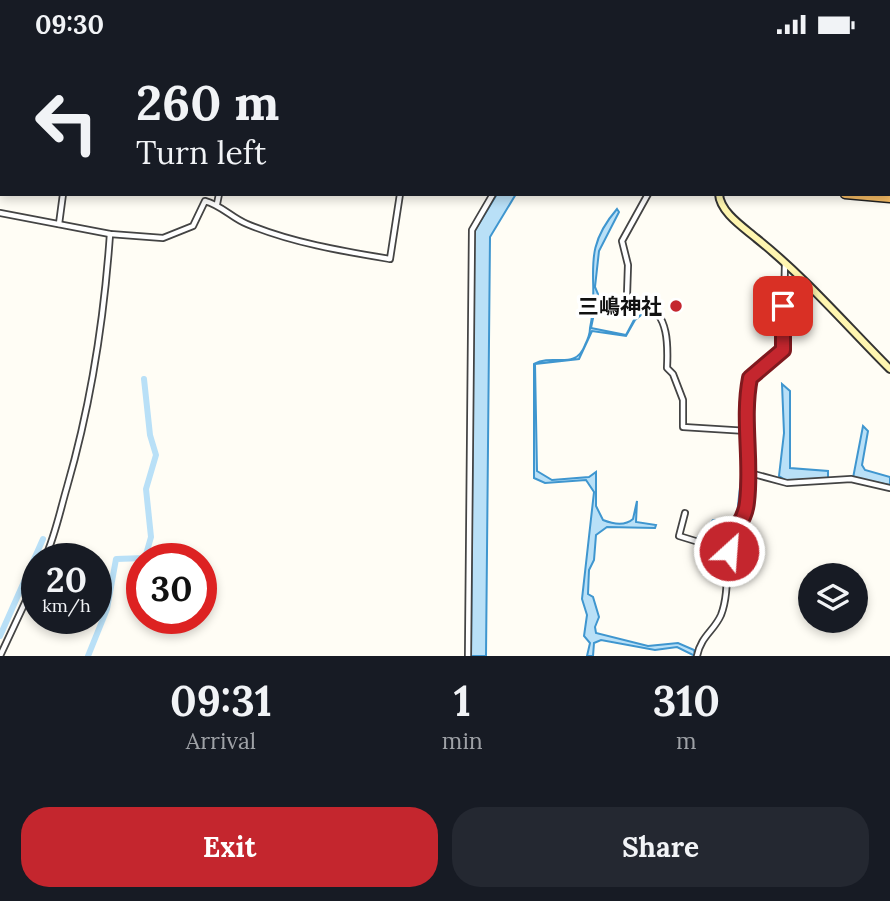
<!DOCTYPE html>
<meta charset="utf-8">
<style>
body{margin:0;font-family:Lora,"Noto Sans JP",serif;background:#242831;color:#f1f3f6;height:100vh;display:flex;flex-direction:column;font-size:26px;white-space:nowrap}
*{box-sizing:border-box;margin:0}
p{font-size:23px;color:#9ea1a6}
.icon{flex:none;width:38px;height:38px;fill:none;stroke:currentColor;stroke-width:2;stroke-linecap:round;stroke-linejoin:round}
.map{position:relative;height:607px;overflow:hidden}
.panel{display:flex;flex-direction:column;background:#171b24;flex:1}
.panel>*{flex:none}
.guide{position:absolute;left:0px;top:0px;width:891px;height:147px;box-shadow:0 4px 10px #0003;background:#171b24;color:#f1f3f6;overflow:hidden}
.fabs{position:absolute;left:798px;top:514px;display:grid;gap:14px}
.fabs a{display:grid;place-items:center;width:70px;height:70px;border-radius:50%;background:#171b24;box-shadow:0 4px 10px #0003;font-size:35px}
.speed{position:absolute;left:21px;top:494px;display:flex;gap:14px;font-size:35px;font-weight:700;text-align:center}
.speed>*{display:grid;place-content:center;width:91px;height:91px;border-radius:50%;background:#171b24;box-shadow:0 4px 10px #0003;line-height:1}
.speed small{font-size:18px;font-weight:400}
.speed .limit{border:10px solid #d22;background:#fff;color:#111}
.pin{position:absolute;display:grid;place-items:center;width:60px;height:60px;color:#fff;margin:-30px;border-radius:14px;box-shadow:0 4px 10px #0006}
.me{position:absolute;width:77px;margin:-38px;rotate:26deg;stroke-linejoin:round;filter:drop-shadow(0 0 5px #0008)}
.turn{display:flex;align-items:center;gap:24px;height:147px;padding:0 21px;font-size:32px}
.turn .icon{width:91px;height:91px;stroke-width:2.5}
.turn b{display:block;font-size:49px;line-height:60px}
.eta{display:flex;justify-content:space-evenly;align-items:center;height:119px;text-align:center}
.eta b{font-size:42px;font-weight:800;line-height:49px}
.primary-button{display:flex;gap:14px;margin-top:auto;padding:14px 21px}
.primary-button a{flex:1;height:80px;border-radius:28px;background:#c4262e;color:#fff;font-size:28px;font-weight:800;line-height:80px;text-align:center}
.primary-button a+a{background:#242831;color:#f1f3f6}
.status{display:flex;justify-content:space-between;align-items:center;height:49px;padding:0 35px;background:#171b24;direction:ltr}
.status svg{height:19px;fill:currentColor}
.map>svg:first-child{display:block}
.water{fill:#b9e0f7;stroke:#3f96cf;stroke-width:2}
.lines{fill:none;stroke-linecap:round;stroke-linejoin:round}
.canal{stroke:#b9e0f7;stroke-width:6}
.river{stroke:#b9e0f7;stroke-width:10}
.minor-casing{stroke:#444;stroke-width:8}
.tertiary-casing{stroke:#444;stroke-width:10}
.secondary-casing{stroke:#333;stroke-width:10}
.trunk-casing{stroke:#222;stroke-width:11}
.minor{stroke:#fff;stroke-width:4.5}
.tertiary{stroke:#fff;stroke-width:6}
.secondary{stroke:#fff6b0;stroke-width:6}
.trunk{stroke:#f7bc64;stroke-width:8}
.route-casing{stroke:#7f191e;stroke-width:18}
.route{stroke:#c4262e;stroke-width:12}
.poi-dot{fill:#c4262e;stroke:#fff;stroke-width:2.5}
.labels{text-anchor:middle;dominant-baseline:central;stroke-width:7;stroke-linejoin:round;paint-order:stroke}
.poi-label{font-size:21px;font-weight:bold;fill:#111;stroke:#fff;text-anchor:end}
</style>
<div class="status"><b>09:30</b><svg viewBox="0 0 49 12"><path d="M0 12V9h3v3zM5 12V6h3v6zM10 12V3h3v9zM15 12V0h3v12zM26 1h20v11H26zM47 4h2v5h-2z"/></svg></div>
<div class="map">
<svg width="890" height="607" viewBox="0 0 890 607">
<rect width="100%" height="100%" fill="#fffdf5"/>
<g class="water">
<polygon points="497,145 516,145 490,188 486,607 471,607 474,183"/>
<path d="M617,160L619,163L599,202L595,238L598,245L591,279L626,286L634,271L650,259L635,271L626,287L592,282L579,310L535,315L537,422L552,431L589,428L596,423V457L603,471C613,475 625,477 633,470L637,452L636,473L656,476L655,479L607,478L596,486L594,511L589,521L588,545L593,548L599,568L595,578L596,584L648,597L678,594L694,601L695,607L677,598L655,601L601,591L594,594L593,607H587L590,594L584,587L587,566L582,550L594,443L586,431L545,434L534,429V315C554,304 575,322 585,296C588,290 590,286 590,279C601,230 578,205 617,160Z"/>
<polygon points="782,335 790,342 790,419 828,422 828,429 787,432 779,427 784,384"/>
<polygon points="863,377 868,382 862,416 865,421 890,428 890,436 853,429"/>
<polygon points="741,429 745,429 741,470 732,478 717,475 710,492 698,488 713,471 730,471 737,466"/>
</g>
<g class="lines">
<g class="canal">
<polyline points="0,587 43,490"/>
<polyline points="88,607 107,560 116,510 145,509 151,488 146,440 156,406 150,386 144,330"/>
</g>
<g class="river">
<polyline points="596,0 597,2"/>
<polyline points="889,87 890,87"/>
</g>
<defs>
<g id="minor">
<polyline points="153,0 154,2"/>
<polyline points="98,2 99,0"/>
<polyline points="241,2 243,0"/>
<polyline points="0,25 2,26"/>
<polyline points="889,78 890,78"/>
<path d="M648,145L622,192L628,216L627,246C632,255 637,253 645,256C669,264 668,298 667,319L673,325L683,351V378L747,382"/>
<polyline points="217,155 219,145"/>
<path d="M0,164L110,185L163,189L193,177L205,152C221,156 232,169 247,175C293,194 342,202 390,210L400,145"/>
<polyline points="59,175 63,145"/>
<polyline points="750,424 787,434 851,430 890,439"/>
<polyline points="685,464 679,487 728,502"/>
<path d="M45,509C55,487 60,462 67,438C91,355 104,271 110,185"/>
<polyline points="0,607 37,528"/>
<polyline points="468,607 472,181 493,145"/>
<path d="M697,607C701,587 714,582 721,566C730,543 725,514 729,490C731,479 743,475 746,464C755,419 741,373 750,329L783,301L785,214"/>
</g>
<polyline id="tertiary" points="851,2 851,0"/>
<g id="secondary">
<polyline points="363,0 367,2"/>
<polyline points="541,2 543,0"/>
<path d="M719,145C720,163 743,178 756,189C805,228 846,276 890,320"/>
</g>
<g id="trunk">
<polyline points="580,0 582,2"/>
<polyline points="845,145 890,149"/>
</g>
</defs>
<use href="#minor" class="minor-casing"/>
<use href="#tertiary" class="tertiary-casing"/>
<use href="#secondary" class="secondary-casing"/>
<use href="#trunk" class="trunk-casing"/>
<use href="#minor" class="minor"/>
<use href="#tertiary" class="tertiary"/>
<use href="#secondary" class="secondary"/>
<use href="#trunk" class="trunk"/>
</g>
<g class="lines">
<defs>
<path id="route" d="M729,502C730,480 745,475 747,453C752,412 742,370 750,329L783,301V257"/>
</defs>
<use href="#route" class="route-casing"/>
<use href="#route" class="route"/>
</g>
<circle class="poi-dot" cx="676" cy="257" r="7"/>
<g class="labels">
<g class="poi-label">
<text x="662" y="257">三嶋神社</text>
</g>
</g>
</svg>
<div class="fabs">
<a><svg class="icon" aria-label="layers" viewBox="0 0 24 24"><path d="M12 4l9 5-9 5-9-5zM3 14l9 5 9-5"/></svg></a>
</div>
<div class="speed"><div>20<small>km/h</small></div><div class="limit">30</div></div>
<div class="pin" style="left:783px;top:257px;background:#d93025"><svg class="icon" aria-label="arrive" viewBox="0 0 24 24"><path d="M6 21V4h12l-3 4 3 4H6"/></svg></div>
<svg class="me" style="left:729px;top:502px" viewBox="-20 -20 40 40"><circle r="17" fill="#c4262e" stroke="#fff" stroke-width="3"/><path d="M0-11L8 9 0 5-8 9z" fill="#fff"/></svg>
<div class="guide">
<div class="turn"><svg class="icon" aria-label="left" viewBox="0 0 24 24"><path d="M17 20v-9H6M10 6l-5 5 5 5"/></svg><div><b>260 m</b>Turn left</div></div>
</div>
</div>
<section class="panel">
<div class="eta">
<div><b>09:31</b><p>Arrival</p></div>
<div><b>1</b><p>min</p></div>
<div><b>310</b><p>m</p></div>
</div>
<div class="primary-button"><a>Exit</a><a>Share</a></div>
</section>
